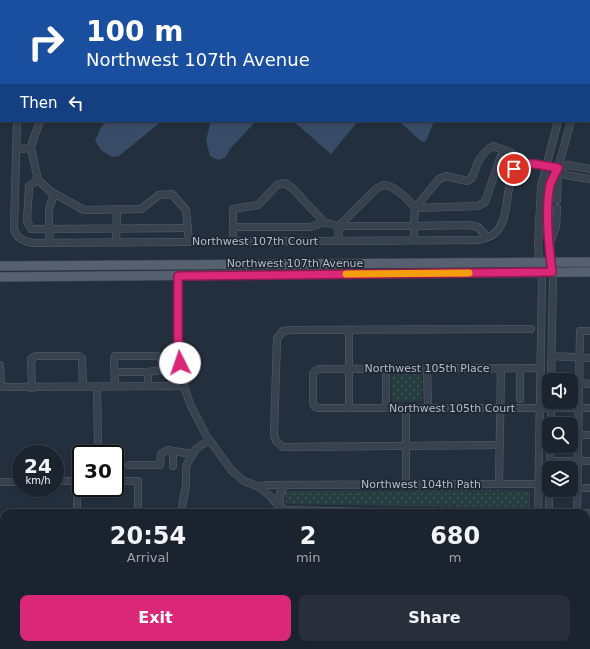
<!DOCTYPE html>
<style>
body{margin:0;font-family:"DejaVu Sans",sans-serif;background:#282f3a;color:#f1f3f6;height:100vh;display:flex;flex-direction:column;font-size:15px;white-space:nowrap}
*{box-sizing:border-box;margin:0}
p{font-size:13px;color:#a0a4aa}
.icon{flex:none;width:22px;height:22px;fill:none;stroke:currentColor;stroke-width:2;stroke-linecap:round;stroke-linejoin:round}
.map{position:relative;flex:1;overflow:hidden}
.panel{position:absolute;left:0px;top:509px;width:590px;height:140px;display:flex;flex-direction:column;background:#1b232e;border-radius:12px 12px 0 0;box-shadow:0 2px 6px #0003,0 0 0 1px #39404a}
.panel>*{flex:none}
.banner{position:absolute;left:0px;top:0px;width:590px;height:122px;box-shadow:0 2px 6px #0003,0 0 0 1px #39404a;background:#1a4fa0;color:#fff;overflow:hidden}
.buttons{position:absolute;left:542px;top:373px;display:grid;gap:8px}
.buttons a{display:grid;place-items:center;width:36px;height:36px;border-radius:8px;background:#1b232e;box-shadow:0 2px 6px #0003,0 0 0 1px #39404a;font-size:20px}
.speed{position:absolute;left:12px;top:445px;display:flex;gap:8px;font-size:20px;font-weight:700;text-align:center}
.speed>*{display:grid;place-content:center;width:52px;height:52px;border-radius:50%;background:#1b232e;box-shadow:0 2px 6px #0003,0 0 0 1px #39404a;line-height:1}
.speed small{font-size:10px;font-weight:400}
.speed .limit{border:2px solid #111;border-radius:6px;background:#fff;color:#111}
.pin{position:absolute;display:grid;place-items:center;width:34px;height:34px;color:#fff;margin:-17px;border:2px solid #fff;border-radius:50%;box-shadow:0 1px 4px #0007}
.me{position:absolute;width:44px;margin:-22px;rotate:356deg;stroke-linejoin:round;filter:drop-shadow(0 0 3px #0008)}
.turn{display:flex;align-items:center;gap:14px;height:84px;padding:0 20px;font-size:18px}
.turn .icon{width:52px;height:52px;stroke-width:2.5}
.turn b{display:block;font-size:28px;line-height:34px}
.then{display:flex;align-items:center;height:38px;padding:0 20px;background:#0003;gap:8px;font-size:15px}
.eta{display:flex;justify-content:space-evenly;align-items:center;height:68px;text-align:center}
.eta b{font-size:24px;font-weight:600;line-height:28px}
.cta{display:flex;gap:8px;margin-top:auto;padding:8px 20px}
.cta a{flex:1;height:46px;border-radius:8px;background:#db2777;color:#fff;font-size:16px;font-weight:600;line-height:46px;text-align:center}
.cta a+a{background:#282f3a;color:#f1f3f6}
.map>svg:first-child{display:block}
.grass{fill:url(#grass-dots)}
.water{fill:#394c67}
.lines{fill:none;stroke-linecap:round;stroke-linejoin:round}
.minor-casing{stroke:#565f6c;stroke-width:8}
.major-casing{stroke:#414a57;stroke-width:10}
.minor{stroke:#38414e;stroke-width:7}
.major{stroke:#56606e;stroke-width:9}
.route-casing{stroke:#8e194d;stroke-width:10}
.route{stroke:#db2777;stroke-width:7}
.slow{stroke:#f59e0b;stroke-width:7}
.labels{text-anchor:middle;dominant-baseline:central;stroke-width:3.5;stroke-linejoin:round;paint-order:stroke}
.street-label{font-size:11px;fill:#b4bcc9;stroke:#1d2633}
</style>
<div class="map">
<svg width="590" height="649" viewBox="0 0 590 649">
<defs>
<pattern id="grass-dots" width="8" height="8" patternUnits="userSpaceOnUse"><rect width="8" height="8" fill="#263c3f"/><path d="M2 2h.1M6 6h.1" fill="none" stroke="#435659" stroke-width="1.8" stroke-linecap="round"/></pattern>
</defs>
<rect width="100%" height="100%" fill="#242f3e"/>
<g class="grass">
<polygon points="391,374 422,374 422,401 392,402"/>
<polygon points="496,490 530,491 530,508 290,504 285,502 285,491"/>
</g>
<g class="water">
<polygon points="120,0 319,0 322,1 120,1"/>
<polygon points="108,121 162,121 119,156 112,157 101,150 95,141 101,127"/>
<polygon points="208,121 256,121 230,149 225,158 218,160 210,156 206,141 210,124"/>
<polygon points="293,121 358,121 331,154"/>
<polygon points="399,121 434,121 426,141 422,142"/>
</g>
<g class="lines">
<defs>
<g id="minor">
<polyline points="60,0 61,1"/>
<polyline points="562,0 562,1"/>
<polyline points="575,0 575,1"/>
<polyline points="36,1 36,0"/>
<polyline points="51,1 52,0"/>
<polyline points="0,21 1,21"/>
<path d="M17,121L14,229C17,239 25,242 35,243L479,240C484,238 490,237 494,234C513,218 502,180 520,163L535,164L558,168L567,165L590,169"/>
<polyline points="16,149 31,148"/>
<polyline points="558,168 565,175 590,179"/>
<polyline points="38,180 31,148 33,140 40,121"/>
<polyline points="54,194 49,209 49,229 188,228"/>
<polyline points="557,200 558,170"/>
<polyline points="233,227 233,209 258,205 277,185 285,183 293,189 324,222"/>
<path d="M338,240L339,226H414L415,208L439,179L446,176L467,181L472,178C477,164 479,155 493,146L512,153L520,163"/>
<polyline points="414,240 414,226 470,225 478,227 487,237"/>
<polyline points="551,240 556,227 557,208"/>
<path d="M233,241V227H310L324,222L339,226L375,190C377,188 379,187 381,186C391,181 409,201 415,208L478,206L485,202L503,150"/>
<polyline points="116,242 117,209"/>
<polyline points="50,243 49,229 31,229 27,221 29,186 38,180 50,191 84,210 141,209 159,195 172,194 186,210 189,241"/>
<polyline points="178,265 179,355 184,386 190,404 206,435 232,471 244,481 259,487 270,496 278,505 285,510 408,513"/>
<polyline points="349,330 349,408"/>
<polyline points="552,356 590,358"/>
<polyline points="0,365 1,387"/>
<polyline points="386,368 386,408"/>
<polyline points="427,368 428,408"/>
<polyline points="541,368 319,369 315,371 313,374 313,403 315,407 319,408 590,408"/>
<polyline points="115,372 148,372"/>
<polyline points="551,380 553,278 549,229 549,194 550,184 558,168 571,121"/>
<polyline points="579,383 590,384"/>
<polyline points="115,386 114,362 115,356 158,356 161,358 162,366 161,370 148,372 148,386"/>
<polyline points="0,387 184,386"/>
<polyline points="97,387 98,442"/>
<polyline points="32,388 31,359 36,356 79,356 82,358 83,387"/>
<polyline points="520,399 520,368"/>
<polyline points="551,424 551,402"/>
<polyline points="578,435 590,435"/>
<polyline points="500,445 283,447 276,441 274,435 277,339 283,331 292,330 531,329"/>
<polyline points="173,451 173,466"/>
<polyline points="550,461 590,461"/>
<polyline points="129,465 160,465 161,454 167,450 192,454"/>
<polyline points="550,468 550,446"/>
<polyline points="55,481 81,481"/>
<polyline points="115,481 138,481 138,513"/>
<polyline points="0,482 21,482"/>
<polyline points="406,484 406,408"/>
<polyline points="499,484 501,368"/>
<polyline points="259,487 267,485 539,484 543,486 549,496"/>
<polyline points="577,488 590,488"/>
<polyline points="549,493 549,513"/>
<path d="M281,508C279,499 278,491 286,485"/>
<polyline points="77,513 77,481"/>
<polyline points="181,513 186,485 186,467 189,460 196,449 209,440"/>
<polyline points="538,513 542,282 538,247 541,187 558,121"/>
<polyline points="549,513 590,513"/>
<polyline points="577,513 580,331 590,331"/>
<polyline points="0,597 4,597"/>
<polyline points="586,629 590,629"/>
<polyline points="586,636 590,636"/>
<polyline points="0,638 4,638"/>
<polyline points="95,649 95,645"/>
<polyline points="176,649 176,645"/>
<polyline points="272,649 272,645"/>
<polyline points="305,649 305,645"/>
<polyline points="353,649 353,645"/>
<polyline points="387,649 387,645"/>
<polyline points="421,649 421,645"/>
<polyline points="497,649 497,645"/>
<polyline points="537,649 537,645"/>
<polyline points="546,649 546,645"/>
<polyline points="582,649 582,645"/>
</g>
<g id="major">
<polyline points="0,266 590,262"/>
<polyline points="0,277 590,272"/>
</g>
</defs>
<use href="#minor" class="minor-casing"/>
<use href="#major" class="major-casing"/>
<use href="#minor" class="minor"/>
<use href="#major" class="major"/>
</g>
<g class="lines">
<defs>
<path id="route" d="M180,363L178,338V276L552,272C549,249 545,208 550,185C552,179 555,174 558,168L535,164H520L514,169"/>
</defs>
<use href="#route" class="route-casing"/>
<use href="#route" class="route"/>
<polyline class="slow" points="346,274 469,273"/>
</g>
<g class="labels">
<g class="street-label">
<text x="255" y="241">Northwest 107th Court</text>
<text x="295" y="263">Northwest 107th Avenue</text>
<text x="427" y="368">Northwest 105th Place</text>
<text x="452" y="408">Northwest 105th Court</text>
<text x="421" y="484">Northwest 104th Path</text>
</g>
</g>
</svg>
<div class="buttons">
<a><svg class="icon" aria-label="sound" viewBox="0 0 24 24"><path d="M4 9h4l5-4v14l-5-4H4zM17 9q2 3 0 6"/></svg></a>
<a><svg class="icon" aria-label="search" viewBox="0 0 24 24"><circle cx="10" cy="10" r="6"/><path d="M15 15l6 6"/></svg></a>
<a><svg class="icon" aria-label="layers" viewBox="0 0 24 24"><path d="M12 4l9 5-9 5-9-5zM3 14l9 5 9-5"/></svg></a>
</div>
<div class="speed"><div>24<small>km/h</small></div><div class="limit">30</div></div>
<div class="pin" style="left:514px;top:169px;background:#d93025"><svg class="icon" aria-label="arrive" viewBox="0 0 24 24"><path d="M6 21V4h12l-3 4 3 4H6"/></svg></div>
<svg class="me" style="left:180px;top:363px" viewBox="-20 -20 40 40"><circle r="19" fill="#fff"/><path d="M0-13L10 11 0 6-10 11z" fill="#db2777"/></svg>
<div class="banner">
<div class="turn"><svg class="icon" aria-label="right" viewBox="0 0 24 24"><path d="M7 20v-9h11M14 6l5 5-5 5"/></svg><div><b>100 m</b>Northwest 107th Avenue</div></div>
<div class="then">Then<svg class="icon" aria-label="left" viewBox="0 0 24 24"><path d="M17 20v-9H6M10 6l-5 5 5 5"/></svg></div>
</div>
<section class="panel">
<div class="eta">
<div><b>20:54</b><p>Arrival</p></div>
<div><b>2</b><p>min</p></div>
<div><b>680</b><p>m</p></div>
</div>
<div class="cta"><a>Exit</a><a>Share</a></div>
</section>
</div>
